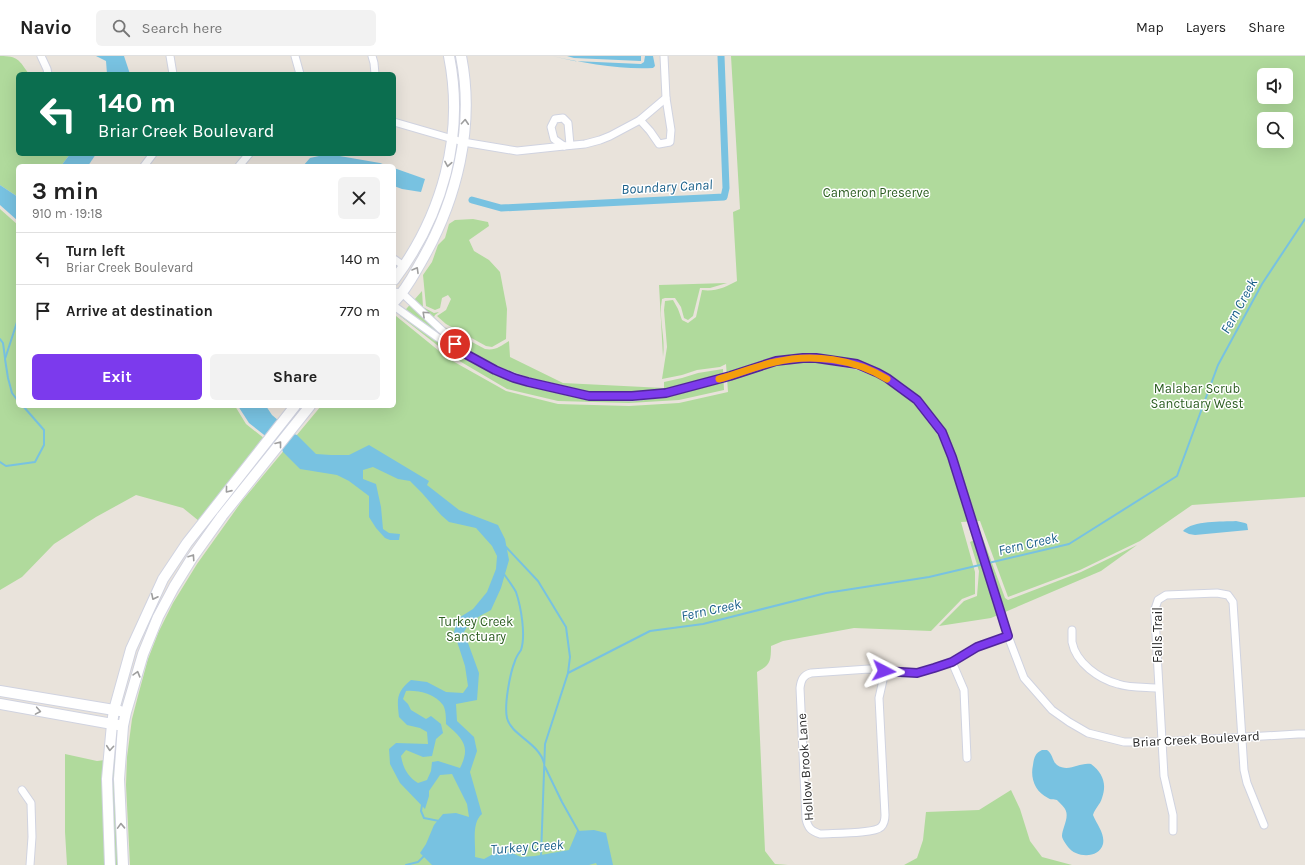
<!DOCTYPE html>
<meta charset="utf-8">
<style>
body{margin:0;font-family:Karla,sans-serif;background:#f2f2f2;color:#222;height:100vh;display:flex;flex-direction:column;font-size:15px;white-space:nowrap}
*{box-sizing:border-box;margin:0}
p{font-size:13px;color:#767676}
.icon{flex:none;width:22px;height:22px;fill:none;stroke:currentColor;stroke-width:2;stroke-linecap:round;stroke-linejoin:round}
.map{position:relative;flex:1;overflow:hidden}
.panel{position:absolute;left:16px;top:108px;width:380px;height:244px;display:flex;flex-direction:column;background:#fff;border-radius:6px;box-shadow:0 4px 16px #0002}
.panel>*{flex:none}
.top-card{position:absolute;left:16px;top:16px;width:380px;height:84px;border-radius:6px;box-shadow:0 4px 16px #0002;background:#0b6e4f;color:#fff;overflow:hidden}
.controls{position:absolute;left:1257px;top:12px;display:grid;gap:8px}
.controls a{display:grid;place-items:center;width:36px;height:36px;border-radius:6px;background:#fff;box-shadow:0 4px 16px #0002;font-size:20px}
.pin{position:absolute;display:grid;place-items:center;width:34px;height:34px;color:#fff;margin:-17px;border:2px solid #fff;border-radius:50%;box-shadow:0 1px 4px #0007}
.me{position:absolute;width:44px;margin:-22px;rotate:94deg;stroke-linejoin:round;filter:drop-shadow(0 0 3px #0008)}
.turn{display:flex;align-items:center;gap:14px;height:84px;padding:0 16px;font-size:18px}
.turn .icon{width:52px;height:52px;stroke-width:2.5}
.turn b{display:block;font-size:28px;line-height:34px}
.round{display:grid;place-items:center;flex:none;width:42px;height:42px;border-radius:6px;background:#f2f2f2}
.overview{display:flex;align-items:center;justify-content:space-between;height:68px;padding:0 16px}
h1{font-size:24px;font-weight:700;line-height:30px}
.cta{display:flex;gap:8px;margin-top:auto;padding:8px 16px}
.cta a{flex:1;height:46px;border-radius:6px;background:#7c3aed;color:#fff;font-size:16px;font-weight:700;line-height:46px;text-align:center}
.cta a+a{background:#f2f2f2;color:#222}
ul{padding:0;list-style:none}
li{display:flex;align-items:center;gap:12px;height:52px;padding:0 16px;border-top:1px solid #e0e0e0}
li div{flex:1}
li b{display:block;font-size:15px}
li em{font-style:normal}
header{display:flex;align-items:center;gap:24px;box-sizing:border-box;height:56px;padding:0 20px;background:#fff;border-bottom:1px solid #e0e0e0}
header strong{font-size:19px}
nav{display:flex;gap:22px;margin-inline-start:auto;font-size:14px}
.search{width:280px;height:36px;background:#f2f2f2;display:flex;align-items:center;gap:10px;box-sizing:border-box;padding:0 14px;border-radius:6px;color:#767676;font-size:15px}
.map>svg:first-child{display:block}
.green{fill:#b0da9c;fill-rule:evenodd}
.water{fill:#78c2e1;fill-rule:evenodd}
.lines{fill:none;stroke-linecap:round;stroke-linejoin:round}
.stream{stroke:#78c2e1;stroke-width:2}
.canal{stroke:#78c2e1;stroke-width:7}
.street-casing{stroke:#d0d3e0;stroke-width:9}
.secondary-casing{stroke:#d0d3e0;stroke-width:12}
.street{stroke:#fff;stroke-width:7}
.secondary{stroke:#fff;stroke-width:10}
.oneway{stroke:#9e9e9e}
.route-casing{stroke:#51269a;stroke-width:10}
.route{stroke:#7c3aed;stroke-width:7}
.slow{stroke:#f59e0b;stroke-width:7}
.labels{text-anchor:middle;dominant-baseline:central;stroke-width:3;stroke-linejoin:round;paint-order:stroke}
.park-label{font-size:13px;fill:#2b5d20;stroke:#fff}
.street-label{font-size:13px;fill:#282828;stroke:#fff}
.water-label{font-size:14px;font-style:italic;fill:#1a608a;stroke:#fff}
</style>
<header>
<strong>Navio</strong>
<div class="search"><svg class="icon" aria-label="search" viewBox="0 0 24 24"><circle cx="10" cy="10" r="6"/><path d="M15 15l6 6"/></svg>Search here</div>
<nav><a>Map</a><a>Layers</a><a>Share</a></nav>
</header>
<div class="map">
<svg width="1305" height="809" viewBox="0 0 1305 809">
<rect width="100%" height="100%" fill="#e9e3db"/>
<g class="green">
<path d="M0,0C18,0 19,4 29,18H18V98H70L61,110H18V141L0,129Z"/>
<path d="M731,0H1305V441L1192,449L1140,485L1080,514L1008,541L980,465L961,466L975,516V538L962,543L931,575L854,572L783,585L771,590C771,606 770,609 757,616L765,795L775,808L788,809H130L126,729L127,701L132,663L139,636L148,603L159,575L173,547L197,508L242,445L321,350H394V263L396,260L449,303L506,335L558,348L629,350L679,347L728,336L726,308L720,311L697,314L682,319L662,323L667,291L664,254L665,245L673,244L678,253L682,264L688,267L696,261L702,234C715,236 726,231 737,225L733,156L740,153ZM1264,19H1286V41H1264ZM1264,63H1286V85H1264Z"/>
<polygon points="0,153 18,169 18,350 235,350 246,368 265,383 199,465 183,452 136,439 96,461 54,488 22,521 0,534"/>
<polygon points="473,163 488,166 489,170 469,184 474,195 489,204 500,216 507,253 506,283 492,291 486,290 446,268 437,260 446,254 451,243 448,239 442,242 440,252 435,254 426,250 423,219 432,206 438,189 445,182 449,168 455,164"/>
<path d="M727,227L710,232H700L693,260L688,264L684,262L681,251L675,242H665L662,243C658,262 666,282 663,301L659,229Z"/>
<path d="M422,235L423,251L434,257L439,256L435,259L434,261L444,271L485,293C495,295 501,290 509,285L510,301L563,327L664,332V326L682,322L698,317L723,313L724,334L679,344L629,347L558,345L507,333L451,300L400,260Z"/>
<polygon points="982,480 1005,542 1008,544 1081,516 1137,489 1101,515 991,562 939,570 964,545 977,540 979,515 970,486"/>
<polygon points="65,698 97,705 105,704 107,809 67,809 65,776"/>
<polygon points="117,702 119,809 114,809 111,723 113,703"/>
<polygon points="1011,734 1020,753 1030,785 1042,801 1072,809 904,809 917,802 923,784 926,756 979,754"/>
</g>
<g class="water">
<polygon points="96,0 124,0 130,18 107,18 106,5"/>
<path d="M552,0L574,5L641,8L644,6L645,0H653L655,10L653,12C623,14 582,7 552,0Z"/>
<polygon points="567,0 641,0 641,5 574,2"/>
<polygon points="70,98 96,98 88,110 61,110"/>
<polygon points="328,98 380,107 388,110 303,110 310,102"/>
<polygon points="394,112 425,123 421,136 402,133 394,130"/>
<polygon points="0,129 18,141 18,165 0,149"/>
<path d="M238,350H266L272,359L294,378L297,379L316,398L331,399H349L369,389L429,425L427,429L459,454L498,469L505,483L509,504L501,532L491,554C480,560 470,564 464,576L479,617L477,644L456,648L457,665L474,681L477,695L470,716L482,758C471,767 476,788 475,801L484,803L495,797L510,796L521,801L535,800L569,794L577,775L594,774L606,777L613,809H597L596,807L589,809H432L420,797L426,788L434,769L443,758L456,757L469,761L467,748L452,718L440,719L429,735V740L425,753L400,727L390,708L389,693L396,687L428,688L427,676L420,672L407,669L399,661C397,643 396,636 411,624L427,626L446,636L463,637L468,630L465,610L454,576L457,563L473,553L487,536L496,513L497,500L492,490L476,472L449,466L441,459L422,437L410,425L398,423L373,411L363,414V423L376,428L381,451L383,473L389,477L400,478L399,484H390L385,482L376,472L369,461V440L349,425L337,419L300,413L283,396L282,393L249,367ZM406,635C418,634 435,638 443,649C446,654 446,662 446,668C463,683 471,690 460,712L438,705L432,706L431,715L427,724L418,727C408,721 403,712 401,700L406,694L423,701L432,700L436,683L443,677L441,668L431,660L426,663L411,654L408,648L403,643Z"/>
<path d="M1236,465L1245,467L1247,468L1248,474L1195,479L1189,478L1183,475C1193,464 1222,466 1236,465Z"/>
<path d="M1042,694H1047C1053,698 1052,705 1057,709C1069,717 1079,706 1091,708C1103,717 1107,728 1102,742C1100,749 1095,752 1093,759C1097,769 1105,777 1103,788C1099,803 1076,802 1068,791C1066,788 1062,783 1062,780C1062,772 1070,761 1065,753C1064,751 1059,746 1057,744C1054,743 1050,744 1048,742C1035,736 1030,722 1033,709C1034,702 1035,697 1042,694Z"/>
</g>
<g class="lines">
<g class="stream">
<polyline points="18,263 5,303 8,322 12,337 18,345"/>
<polyline points="0,283 3,287 5,302"/>
<polyline points="0,406 6,410 35,406 44,389 44,374 23,350"/>
<polyline points="506,491 538,525 566,571 570,601 568,617"/>
<path d="M504,518C508,524 513,530 516,536C521,551 526,579 521,594C519,597 516,601 515,605C510,617 504,649 507,662C511,679 539,687 544,707"/>
<polyline points="545,711 562,746 580,778"/>
<polyline points="422,749 421,755 424,762 439,765"/>
<polyline points="541,800 545,688 568,617 650,575 703,568 826,537 929,521 1069,488 1177,420 1218,309 1262,228 1305,163"/>
<polyline points="406,809 418,806 424,800"/>
</g>
<polyline class="canal" points="472,144 501,152 724,141 726,132 721,0"/>
<defs>
<g id="street">
<polyline points="41,0 47,13 48,18"/>
<polyline points="170,0 173,18"/>
<polyline points="295,0 300,18"/>
<polyline points="372,0 374,7 375,18"/>
<polyline points="640,64 650,75 659,88 670,86 671,74 666,42"/>
<polyline points="394,66 463,86 517,95 564,90 585,88 600,84 610,80 640,64 666,42 664,0"/>
<polyline points="564,90 554,83 551,71 555,63 563,62 568,67 570,89"/>
<polyline points="144,110 153,98"/>
<polyline points="239,110 249,98"/>
<polyline points="394,203 404,210"/>
<polyline points="394,236 402,237 449,281 457,290"/>
<polyline points="394,250 437,281 462,296 495,314 528,326 589,340 632,341 666,337 730,320 775,305 803,302 817,302 857,309 878,317 896,328 917,344 942,377 952,401 1008,580 1024,622 1052,654 1069,666 1088,677 1124,686 1161,686 1298,678 1305,678"/>
<path d="M1072,574C1072,578 1072,582 1072,586C1076,607 1099,623 1118,628C1130,632 1145,631 1158,632"/>
<polyline points="952,606 964,634 967,702"/>
<path d="M885,615L879,642L885,759C885,763 884,768 881,771C874,778 832,777 820,778C811,775 808,772 806,763L800,632C801,624 803,619 811,617L869,613L902,617H917L934,612L952,606L977,591L1008,580"/>
<polyline points="22,734 31,747 32,781 30,809"/>
<polyline points="1173,775 1173,759 1164,720 1155,561 1155,553 1158,544 1166,539 1217,537 1228,539 1233,546 1244,714 1247,727 1264,769"/>
</g>
<g id="secondary">
<path d="M394,224C442,160 465,80 449,0"/>
<path d="M394,246C406,234 413,220 421,206C457,144 475,70 461,0"/>
<polyline points="0,635 120,655"/>
<polyline points="0,648 118,669"/>
<polyline points="110,809 107,723 112,668 114,654 131,593 163,523 187,487 295,350"/>
<polyline points="123,809 119,723 123,670 126,656 143,598 158,561 174,531 192,502 222,460 310,350"/>
</g>
</defs>
<use href="#street" class="street-casing"/>
<use href="#secondary" class="secondary-casing"/>
<use href="#street" class="street"/>
<use href="#secondary" class="secondary"/>
</g>
<defs><path id="oneway-chevron" d="M-2-3.5L2.5 0L-2 3.5" fill="none" stroke-width="1.6" stroke-linecap="round" stroke-linejoin="round"/></defs>
<g class="oneway">
<use href="#oneway-chevron" transform="translate(465 66) rotate(-86)"/>
<use href="#oneway-chevron" transform="translate(448 108) rotate(100)"/>
<use href="#oneway-chevron" transform="translate(416 214) rotate(-60)"/>
<use href="#oneway-chevron" transform="translate(425 258) rotate(-137)"/>
<use href="#oneway-chevron" transform="translate(279 388) rotate(-52)"/>
<use href="#oneway-chevron" transform="translate(228 434) rotate(129)"/>
<use href="#oneway-chevron" transform="translate(192 501) rotate(-56)"/>
<use href="#oneway-chevron" transform="translate(154 541) rotate(116)"/>
<use href="#oneway-chevron" transform="translate(137 618) rotate(-74)"/>
<use href="#oneway-chevron" transform="translate(38 655) rotate(10)"/>
<use href="#oneway-chevron" transform="translate(110 692) rotate(95)"/>
<use href="#oneway-chevron" transform="translate(121 770) rotate(-92)"/>
</g>
<g class="lines">
<defs>
<polyline id="route" points="455,288 462,296 495,314 514,322 528,326 589,340 632,340 666,337 730,320 776,305 803,302 816,302 857,308 878,317 887,322 917,344 942,376 952,401 1008,580 977,591 952,606 934,612 917,617 884,615"/>
</defs>
<use href="#route" class="route-casing"/>
<use href="#route" class="route"/>
<path class="slow" d="M719,323C738,318 756,310 775,306C812,297 855,303 887,323"/>
</g>
<g class="labels">
<g class="park-label">
<text x="876" y="136">Cameron Preserve</text>
<text x="1197" y="332">Malabar Scrub<tspan x="1197" dy="15">Sanctuary West</tspan></text>
<text x="476" y="565">Turkey Creek<tspan x="476" dy="15">Sanctuary</tspan></text>
</g>
<g class="street-label">
<text transform="translate(1157 579) rotate(-90)">Falls Trail</text>
<text transform="translate(1196 683) rotate(-3)">Briar Creek Boulevard</text>
<text transform="translate(805 711) rotate(-94)">Hollow Brook Lane</text>
</g>
<g class="water-label">
<text transform="translate(667 131) rotate(-3)">Boundary Canal</text>
<text transform="translate(1239 250) rotate(-61)">Fern Creek</text>
<text transform="translate(1028 488) rotate(-13)">Fern Creek</text>
<text transform="translate(711 554) rotate(-12)">Fern Creek</text>
<text transform="translate(527 791) rotate(-4)">Turkey Creek</text>
</g>
</g>
</svg>
<div class="controls">
<a><svg class="icon" aria-label="sound" viewBox="0 0 24 24"><path d="M4 9h4l5-4v14l-5-4H4zM17 9q2 3 0 6"/></svg></a>
<a><svg class="icon" aria-label="search" viewBox="0 0 24 24"><circle cx="10" cy="10" r="6"/><path d="M15 15l6 6"/></svg></a>
</div>
<div class="pin" style="left:455px;top:288px;background:#d93025"><svg class="icon" aria-label="arrive" viewBox="0 0 24 24"><path d="M6 21V4h12l-3 4 3 4H6"/></svg></div>
<svg class="me" style="left:884px;top:615px" viewBox="-20 -20 40 40"><path d="M0-17L14 15 0 8-14 15z" fill="#7c3aed" stroke="#fff" stroke-width="4"/></svg>
<div class="top-card">
<div class="turn"><svg class="icon" aria-label="left" viewBox="0 0 24 24"><path d="M17 20v-9H6M10 6l-5 5 5 5"/></svg><div><b>140 m</b>Briar Creek Boulevard</div></div>
</div>
<section class="panel">
<div class="overview"><div><h1>3 min</h1><p>910 m · 19:18</p></div><a class="round"><svg class="icon" aria-label="close" viewBox="0 0 24 24"><path d="M6 6l12 12M18 6L6 18"/></svg></a></div>
<ul>
<li><svg class="icon" aria-label="left" viewBox="0 0 24 24"><path d="M17 20v-9H6M10 6l-5 5 5 5"/></svg><div><b>Turn left</b><p>Briar Creek Boulevard</p></div><em>140 m</em></li>
<li><svg class="icon" aria-label="arrive" viewBox="0 0 24 24"><path d="M6 21V4h12l-3 4 3 4H6"/></svg><div><b>Arrive at destination</b></div><em>770 m</em></li>
</ul>
<div class="cta"><a>Exit</a><a>Share</a></div>
</section>
</div>
